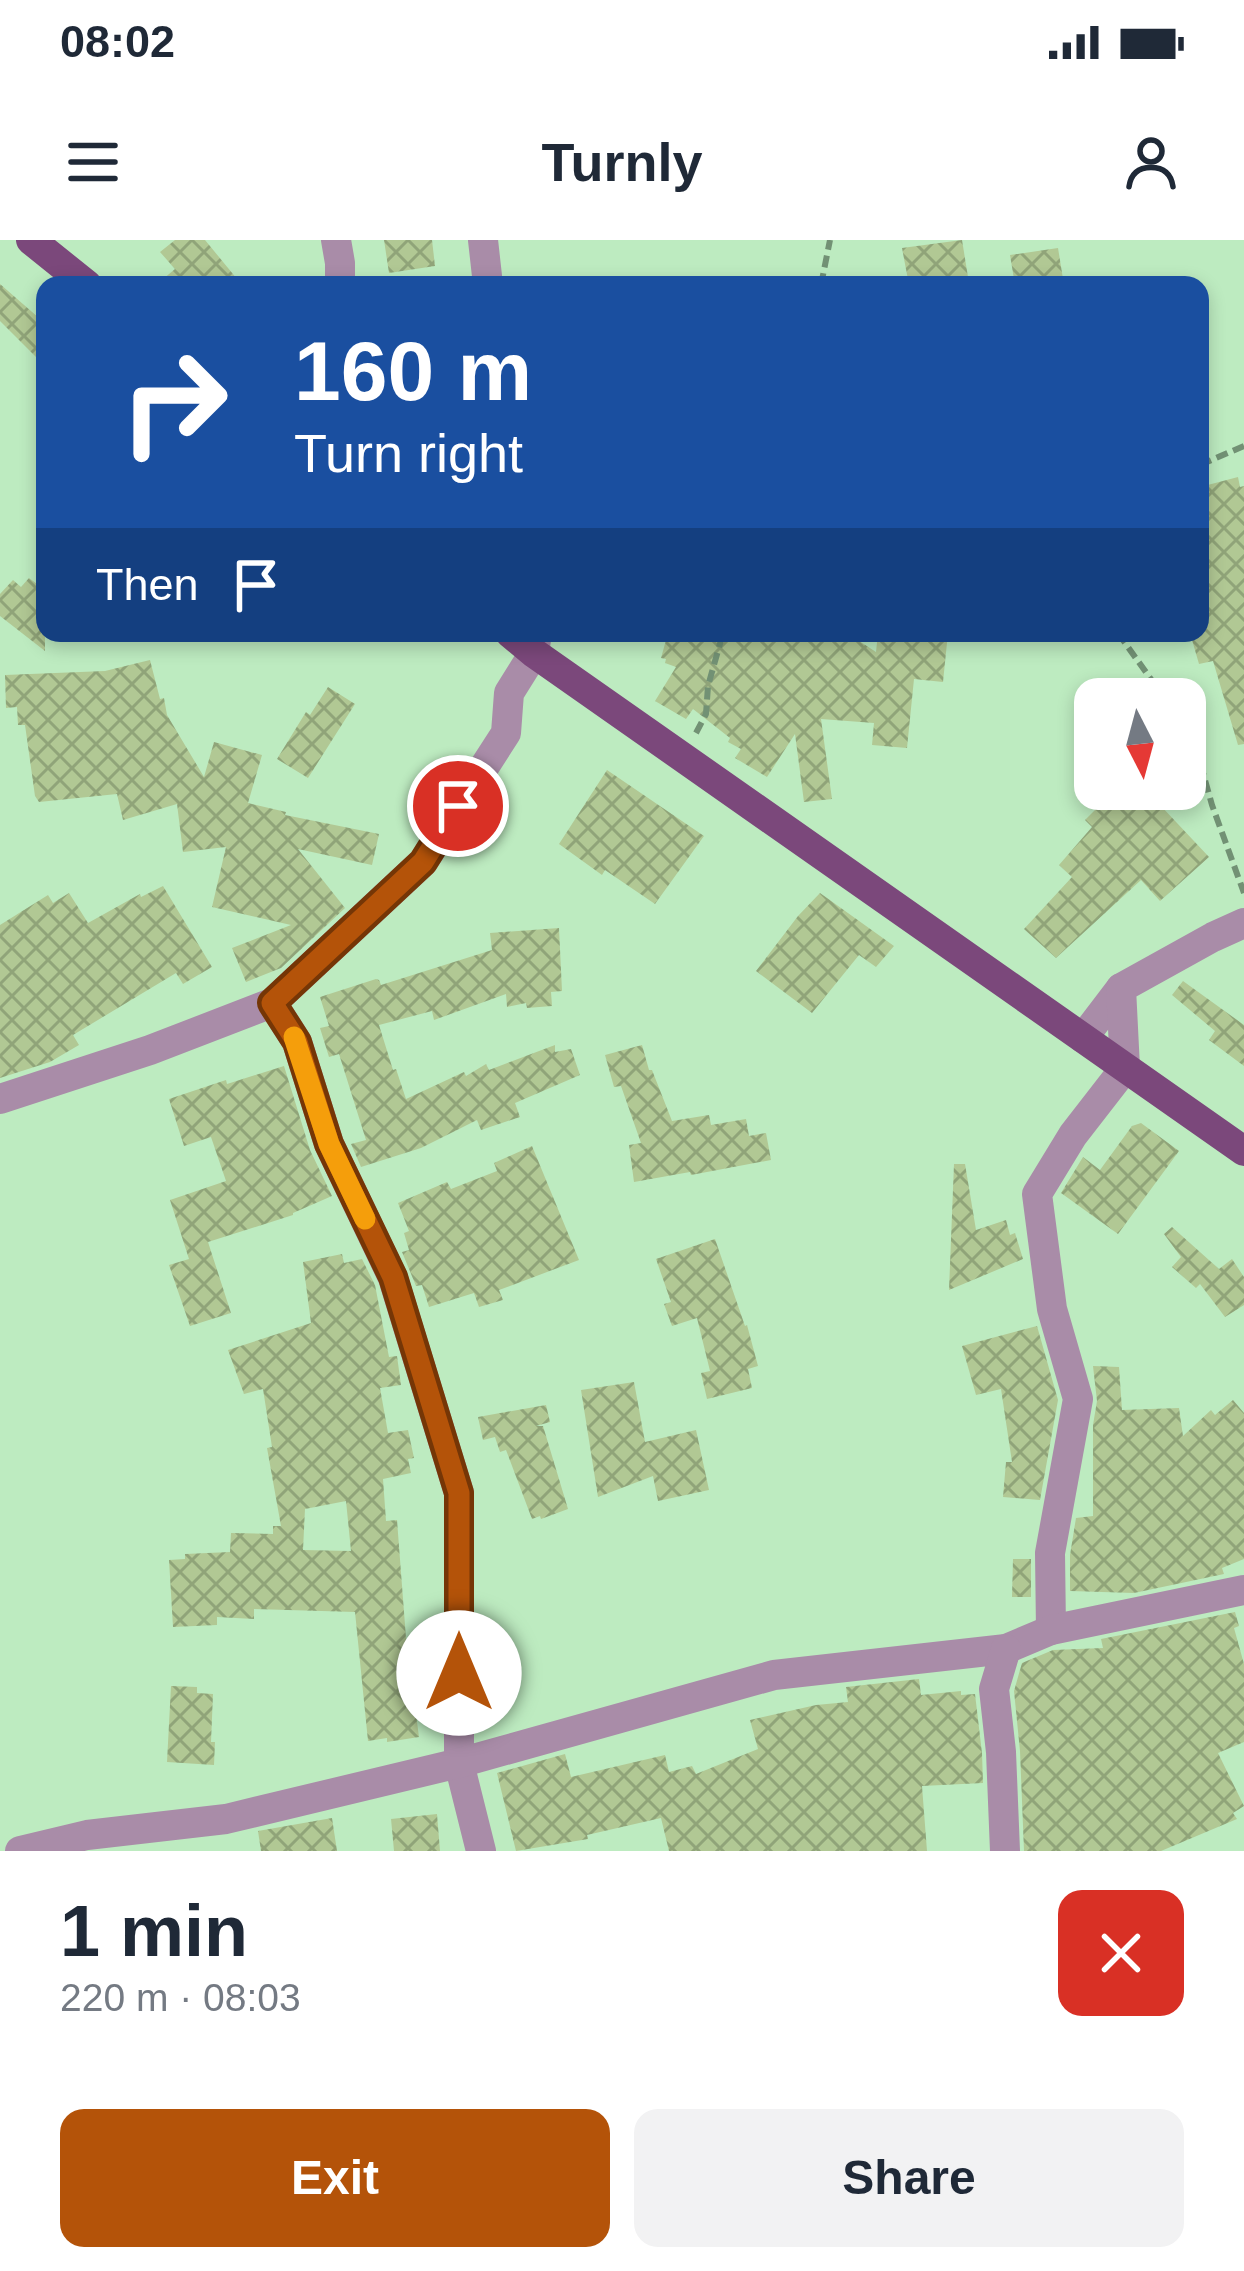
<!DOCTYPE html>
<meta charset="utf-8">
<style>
body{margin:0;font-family:Helvetica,sans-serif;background:#f2f2f3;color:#1f2937;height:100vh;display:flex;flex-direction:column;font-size:45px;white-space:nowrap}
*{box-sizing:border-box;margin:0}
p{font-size:39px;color:#747a83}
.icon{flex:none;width:66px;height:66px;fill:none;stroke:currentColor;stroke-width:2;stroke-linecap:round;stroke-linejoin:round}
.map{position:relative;height:1611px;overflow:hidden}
.panel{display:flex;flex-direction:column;background:#fff;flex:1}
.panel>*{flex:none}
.hud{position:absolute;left:36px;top:36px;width:1173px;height:366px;border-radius:24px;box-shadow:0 6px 18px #0003;background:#1a4fa0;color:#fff;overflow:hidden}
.needle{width:78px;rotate:174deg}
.controls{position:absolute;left:1074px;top:438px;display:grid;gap:24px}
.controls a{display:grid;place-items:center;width:132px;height:132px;border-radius:24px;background:#fff;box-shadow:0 6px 18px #0003;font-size:60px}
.pin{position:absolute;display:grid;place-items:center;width:102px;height:102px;color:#fff;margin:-51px;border:6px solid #fff;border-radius:50%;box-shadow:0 3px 12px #0007}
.me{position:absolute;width:132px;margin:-66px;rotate:0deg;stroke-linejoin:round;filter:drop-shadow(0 0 9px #0008)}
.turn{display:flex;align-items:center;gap:42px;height:252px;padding:0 60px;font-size:54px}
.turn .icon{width:156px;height:156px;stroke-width:2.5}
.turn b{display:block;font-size:84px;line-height:102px}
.then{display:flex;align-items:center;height:114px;padding:0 60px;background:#0003;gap:24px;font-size:45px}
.round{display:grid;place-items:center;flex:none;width:126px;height:126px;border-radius:24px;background:#f2f2f3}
.summary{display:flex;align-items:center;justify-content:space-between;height:204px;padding:0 60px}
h1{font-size:72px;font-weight:600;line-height:90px}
.primary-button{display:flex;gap:24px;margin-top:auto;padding:24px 60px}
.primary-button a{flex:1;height:138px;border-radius:24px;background:#b45309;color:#fff;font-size:48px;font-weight:600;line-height:138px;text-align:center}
.primary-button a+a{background:#f2f2f3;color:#1f2937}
.status{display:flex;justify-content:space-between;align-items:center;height:84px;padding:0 60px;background:#fff;direction:ltr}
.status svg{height:33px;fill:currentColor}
header{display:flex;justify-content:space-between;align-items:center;height:156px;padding:0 60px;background:#fff;font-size:54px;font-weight:600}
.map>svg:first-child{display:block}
.building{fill:url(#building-cross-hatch);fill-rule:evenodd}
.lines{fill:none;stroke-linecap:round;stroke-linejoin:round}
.path{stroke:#729174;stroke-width:6;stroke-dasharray:12 6;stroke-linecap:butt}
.minor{stroke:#a98ca8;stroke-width:30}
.major{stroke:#7b487b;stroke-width:30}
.route-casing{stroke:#753606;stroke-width:30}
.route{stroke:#b45309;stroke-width:21}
.slow{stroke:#f59e0b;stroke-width:21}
</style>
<div class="status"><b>08:02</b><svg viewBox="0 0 49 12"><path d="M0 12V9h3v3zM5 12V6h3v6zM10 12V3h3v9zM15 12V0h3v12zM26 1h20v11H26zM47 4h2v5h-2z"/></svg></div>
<header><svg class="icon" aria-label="menu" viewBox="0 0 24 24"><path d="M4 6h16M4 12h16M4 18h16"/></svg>Turnly<svg class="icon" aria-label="person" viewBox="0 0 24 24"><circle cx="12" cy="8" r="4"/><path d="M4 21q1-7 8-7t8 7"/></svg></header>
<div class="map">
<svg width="1244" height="1611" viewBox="0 0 1244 1611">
<defs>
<pattern id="building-cross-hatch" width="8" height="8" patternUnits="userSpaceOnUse" patternTransform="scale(3)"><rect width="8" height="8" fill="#b1c894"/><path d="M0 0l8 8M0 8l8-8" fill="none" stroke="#90a479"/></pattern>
</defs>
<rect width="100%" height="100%" fill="#bdebc0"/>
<g class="building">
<polygon points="175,0 205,0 242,45 156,45 175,29 160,12"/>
<polygon points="384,0 432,0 435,26 389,33"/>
<polygon points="962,0 968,37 909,45 902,8"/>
<polygon points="1058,8 1064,45 1015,45 1010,15"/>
<polygon points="0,44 39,78 45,72 45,126 0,81"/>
<polygon points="1238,237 1240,247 1244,246 1244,504 1238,505 1213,421 1199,424 1190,393 1200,393 1200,247"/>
<polygon points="29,338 45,350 45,411 0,376 0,354 13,340 21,347"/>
<polygon points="668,393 847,393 876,412 878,393 948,393 943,442 914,439 907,508 872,505 874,483 821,479 832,559 804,562 795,494 767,537 735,518 741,509 728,502 730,498 693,469 686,479 655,461 676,427 665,423 666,419 661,418"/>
<polygon points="150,420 160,459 164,458 167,475 204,537 214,502 262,515 248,563 286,572 285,575 379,594 372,625 298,609 345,668 281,728 246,742 232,708 291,685 212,667 226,607 183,612 177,564 123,580 117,554 39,562 35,556 25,485 18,485 17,467 6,468 5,435 105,431"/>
<polygon points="328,447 355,464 308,538 277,519 306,472 310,475"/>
<polygon points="607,530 704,596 655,664 605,630 602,635 559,604"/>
<polygon points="1116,549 1145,549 1209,617 1160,661 1141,640 1056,718 1024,689 1072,637 1059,625 1092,587 1085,580"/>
<polygon points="163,646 212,727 183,744 176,733 73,795 79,805 50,822 0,838 0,685 48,655 53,663 69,653 88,683 140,654 141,657"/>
<polygon points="820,653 894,706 876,727 859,715 812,773 756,731 798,676"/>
<polygon points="559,688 562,751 551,752 552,766 527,768 526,763 507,767 506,754 434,780 432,771 379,785 393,830 396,829 406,859 464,832 466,836 486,824 489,830 555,805 555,812 571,809 580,835 515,863 520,877 481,890 477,880 421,908 361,927 351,904 366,900 339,814 329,817 320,788 329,786 320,757 376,739 379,740 381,745 492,710 490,693"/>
<polygon points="1183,741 1244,785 1244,826 1209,800 1215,791 1172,755"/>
<polygon points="642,805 649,830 652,830 672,881 709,875 711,885 746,879 749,896 766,893 771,920 691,935 690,932 634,942 629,905 641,903 621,846 614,847 605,815"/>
<polygon points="284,826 310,910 332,956 293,973 293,975 208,1002 231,1073 190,1086 169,1025 189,1019 170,960 226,941 211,897 184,906 169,859 226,840 227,844"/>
<polygon points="1141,883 1179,911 1118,994 1061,953 1083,917 1100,930 1132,886"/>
<polygon points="532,906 579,1020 499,1050 503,1060 479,1067 474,1053 429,1067 422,1045 416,1046 402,1012 409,1010 404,993 409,991 398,963 447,942 451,949 497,931 494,923"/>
<polygon points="954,924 965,924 976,990 1006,980 1010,995 1015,993 1023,1019 949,1050"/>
<polygon points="1172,987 1219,1029 1232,1019 1244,1037 1244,1065 1225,1077 1200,1044 1196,1048 1172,1027 1181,1017 1164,994"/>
<polygon points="715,999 745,1086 747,1085 758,1126 748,1129 752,1148 707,1159 701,1133 710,1131 697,1078 672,1086 664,1064 671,1062 656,1019"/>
<path d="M342,1014L344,1023L362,1019L375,1045L389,1117L397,1116L401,1145L380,1148L388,1193L408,1190L414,1218L408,1219L411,1233L383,1239L386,1281L397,1280L406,1398L419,1497L387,1502V1498L368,1501L355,1372L254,1369V1379L217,1377V1385L173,1387L169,1320L185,1319V1314L230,1312L231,1293L273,1294V1286H281L267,1208L272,1207L263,1149L244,1154L228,1110L311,1083L303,1022ZM346,1261L351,1311L303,1310L305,1269Z"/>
<polygon points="1037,1086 1058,1160 1040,1260 1003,1257 1006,1222 1012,1222 1001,1149 976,1155 962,1106"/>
<polygon points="1093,1126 1119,1127 1122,1170 1179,1168 1183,1196 1211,1170 1215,1175 1233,1160 1244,1173 1244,1319 1222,1328 1224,1334 1134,1353 1070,1351 1070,1315 1076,1278 1093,1276 1093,1185 1097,1161"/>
<polygon points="634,1142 645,1202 696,1190 709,1250 658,1261 653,1236 598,1257 581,1150"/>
<polygon points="546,1165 550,1182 536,1186 543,1186 568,1269 541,1279 540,1276 532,1279 506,1210 500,1212 495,1197 483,1200 478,1177"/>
<polygon points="1013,1319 1031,1319 1031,1357 1012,1357"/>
<polygon points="1235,1372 1239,1386 1234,1388 1244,1424 1244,1502 1218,1513 1244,1566 1233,1573 1237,1579 1161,1611 1024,1611 1020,1511 1014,1451 1022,1423 1053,1410 1103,1408 1101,1399"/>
<polygon points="919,1439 921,1455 961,1451 961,1455 975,1454 982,1513 983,1543 922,1546 927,1611 669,1611 661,1578 587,1595 588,1599 516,1611 497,1533 565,1514 571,1537 665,1515 669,1532 692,1526 696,1534 758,1509 750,1480 816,1465 848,1462 846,1447"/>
<polygon points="171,1446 197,1447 197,1453 213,1454 211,1502 215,1502 214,1525 167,1522"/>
<polygon points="437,1574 440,1611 394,1611 391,1579"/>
<polygon points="332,1578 337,1611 261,1611 258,1591"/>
</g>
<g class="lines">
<g class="path">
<polyline points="821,45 830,0"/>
<polyline points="1200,225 1244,206"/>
<polyline points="1118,393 1165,459"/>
<polyline points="1185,491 1198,515 1212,565 1244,653"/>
<polyline points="696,493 706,474 708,446 723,393"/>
</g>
<g class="minor">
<polyline points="336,0 340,23 340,45"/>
<polyline points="483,0 488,45"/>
<polyline points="272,763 297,802 329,904 393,1038 459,1253 459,1523 481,1611"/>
<polyline points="1083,798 1121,748"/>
<polyline points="0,859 150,810 272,763 423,622 506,493 509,453 534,413 537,393"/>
<polyline points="1051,1390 1050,1313 1078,1159 1052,1069 1037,954 1073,895 1125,828 1121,748 1213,697 1244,683"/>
<polyline points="20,1611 87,1595 226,1579 459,1523 774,1435 1006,1409 1051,1390 1244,1350"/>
<polyline points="1005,1611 1001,1512 994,1449 1006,1409"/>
</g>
<g class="major">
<polyline points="31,0 87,45"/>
<polyline points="510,393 534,413 1244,911"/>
</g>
</g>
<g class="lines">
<defs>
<polyline id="route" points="458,566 423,622 272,763 297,802 329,904 393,1037 459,1253 459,1433"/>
</defs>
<use href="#route" class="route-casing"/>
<use href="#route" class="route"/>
<polyline class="slow" points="294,797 329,904 365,979"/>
</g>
</svg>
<div class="controls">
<a><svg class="needle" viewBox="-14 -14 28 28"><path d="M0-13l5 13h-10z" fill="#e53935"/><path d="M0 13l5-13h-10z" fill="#747a83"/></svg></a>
</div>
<div class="pin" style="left:458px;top:566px;background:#d93025"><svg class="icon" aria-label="arrive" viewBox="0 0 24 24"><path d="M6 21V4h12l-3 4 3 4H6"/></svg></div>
<svg class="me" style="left:459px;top:1433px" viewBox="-20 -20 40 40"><circle r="19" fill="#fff"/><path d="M0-13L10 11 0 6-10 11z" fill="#b45309"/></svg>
<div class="hud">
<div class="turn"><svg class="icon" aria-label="right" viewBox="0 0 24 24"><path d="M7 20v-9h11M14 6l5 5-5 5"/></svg><div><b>160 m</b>Turn right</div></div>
<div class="then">Then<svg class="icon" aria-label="arrive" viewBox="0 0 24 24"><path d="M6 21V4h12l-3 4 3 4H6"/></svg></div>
</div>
</div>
<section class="panel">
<div class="summary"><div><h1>1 min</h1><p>220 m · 08:03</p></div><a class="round" style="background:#d93025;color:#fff"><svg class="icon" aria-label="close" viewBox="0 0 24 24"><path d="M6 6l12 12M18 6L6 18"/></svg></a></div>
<div class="primary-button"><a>Exit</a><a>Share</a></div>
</section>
